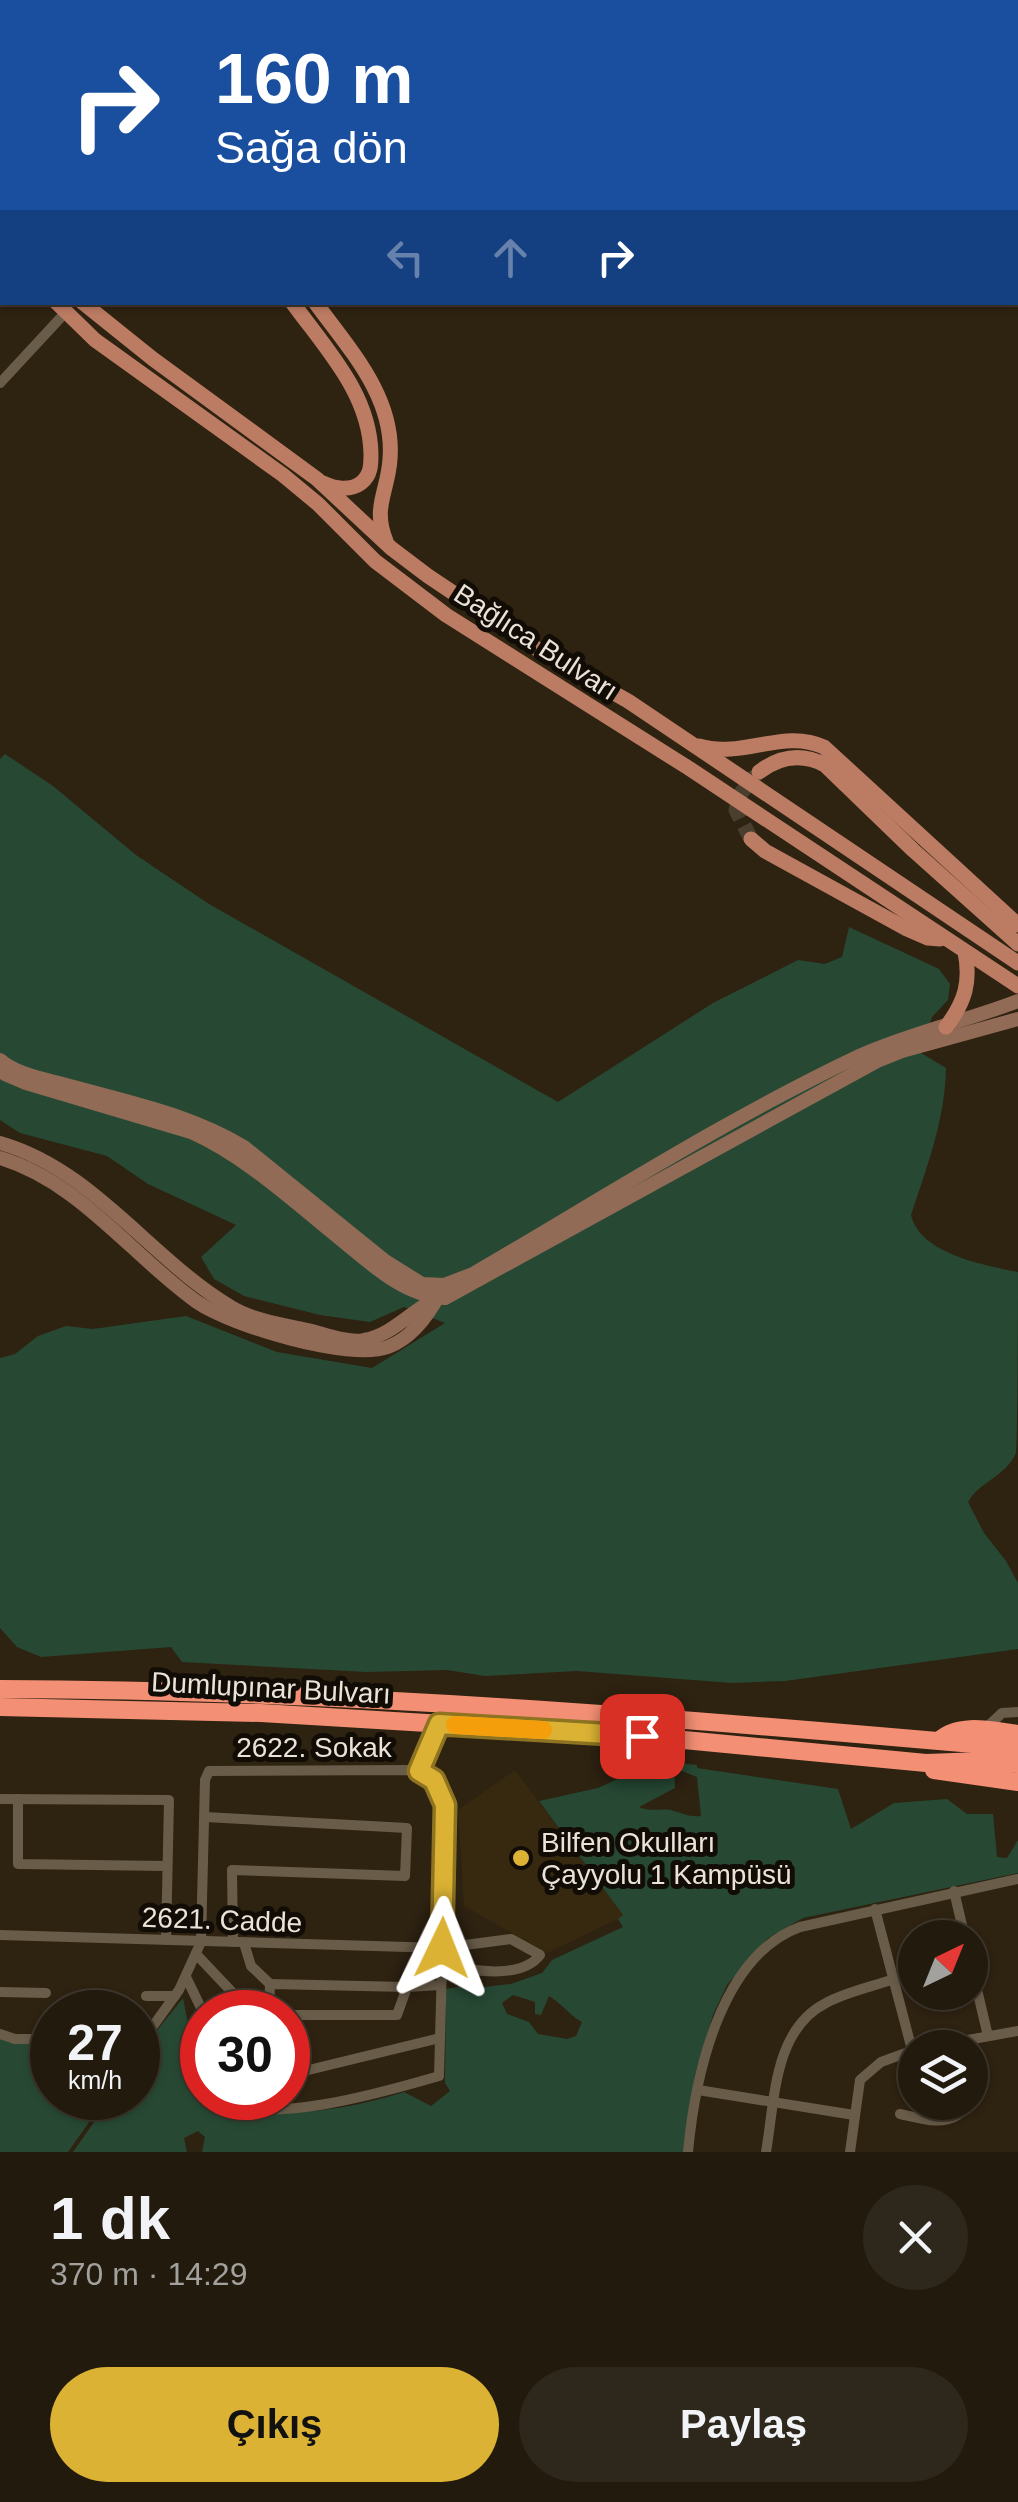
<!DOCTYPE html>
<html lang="tr">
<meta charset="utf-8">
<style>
body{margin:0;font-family:Arial,sans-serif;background:#2e271b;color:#f1f3f6;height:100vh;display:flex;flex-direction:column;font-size:38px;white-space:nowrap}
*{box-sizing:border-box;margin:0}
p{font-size:32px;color:#a2a19d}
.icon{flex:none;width:55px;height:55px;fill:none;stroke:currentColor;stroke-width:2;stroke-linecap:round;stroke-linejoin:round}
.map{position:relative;height:2152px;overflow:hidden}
.drawer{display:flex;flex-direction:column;background:#221a0d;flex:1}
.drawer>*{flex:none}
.top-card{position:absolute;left:0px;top:0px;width:1020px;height:305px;box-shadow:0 2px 8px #0004,0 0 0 2px #3f382e;background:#1a4fa0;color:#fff;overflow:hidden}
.needle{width:65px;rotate:43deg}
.fabs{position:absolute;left:898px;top:1920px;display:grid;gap:20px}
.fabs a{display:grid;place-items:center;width:90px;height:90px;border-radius:50%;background:#221a0d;box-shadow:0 2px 8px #0004,0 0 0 2px #3f382e;font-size:50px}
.speed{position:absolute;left:30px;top:1990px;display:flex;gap:20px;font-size:50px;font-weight:700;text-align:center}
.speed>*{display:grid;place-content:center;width:130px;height:130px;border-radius:50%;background:#221a0d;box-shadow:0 2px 8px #0004,0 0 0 2px #3f382e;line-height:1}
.speed small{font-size:25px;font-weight:400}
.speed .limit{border:15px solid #d22;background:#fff;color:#111}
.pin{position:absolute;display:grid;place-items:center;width:85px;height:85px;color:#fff;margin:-42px;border-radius:20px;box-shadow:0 5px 15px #0006}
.me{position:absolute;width:110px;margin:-55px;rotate:2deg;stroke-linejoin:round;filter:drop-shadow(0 0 8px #0008)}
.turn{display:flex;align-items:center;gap:35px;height:210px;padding:0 50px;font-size:45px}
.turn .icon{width:130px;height:130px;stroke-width:2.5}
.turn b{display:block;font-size:70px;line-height:85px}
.lanes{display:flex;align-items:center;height:95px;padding:0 50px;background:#0003;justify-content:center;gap:50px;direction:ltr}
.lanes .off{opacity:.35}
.round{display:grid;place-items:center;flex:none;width:105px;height:105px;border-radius:52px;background:#2e271b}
.overview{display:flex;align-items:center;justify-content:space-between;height:170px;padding:0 50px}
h1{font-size:60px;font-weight:800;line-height:75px}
.action{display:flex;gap:20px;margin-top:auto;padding:20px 50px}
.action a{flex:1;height:115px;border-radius:60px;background:#dbb233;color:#111;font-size:40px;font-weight:800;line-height:115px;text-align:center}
.action a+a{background:#2e271b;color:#f1f3f6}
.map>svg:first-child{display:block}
.built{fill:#372810}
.green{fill:#274934;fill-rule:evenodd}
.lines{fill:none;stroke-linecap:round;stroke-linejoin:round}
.primary-tunnel{stroke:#4a3f2f;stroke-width:15;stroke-dasharray:15 8;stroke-linecap:butt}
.street{stroke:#695c49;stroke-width:10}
.secondary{stroke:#926b56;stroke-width:14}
.primary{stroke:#bc7b63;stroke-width:15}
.highway{stroke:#f38f74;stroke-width:18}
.route-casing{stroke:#8e7421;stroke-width:25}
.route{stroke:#dbb233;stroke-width:18}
.slow{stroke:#f59e0b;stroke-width:18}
.poi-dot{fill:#dbb233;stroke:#120c06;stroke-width:4}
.labels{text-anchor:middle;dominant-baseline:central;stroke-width:10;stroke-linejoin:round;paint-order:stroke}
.street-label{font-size:28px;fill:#ebe3d8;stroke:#120c06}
.poi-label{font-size:28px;fill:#ebe3d8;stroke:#120c06;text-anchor:start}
</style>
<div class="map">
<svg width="1018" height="2152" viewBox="0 0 1018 2152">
<rect width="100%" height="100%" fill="#2e2211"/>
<polygon class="built" points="515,1770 624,1916 547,1953 464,1906 458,1810"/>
<g class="green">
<path d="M5,754L53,786L136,855L209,904L558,1102L713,1003L798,960L825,964L842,957L849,927L939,969L950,984L948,1000L932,1017L921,1053L946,1068C945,1120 927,1167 911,1215C920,1254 984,1265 1018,1272C1018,1299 1018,1438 1016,1453C1005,1477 979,1482 968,1502L984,1533L1006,1561L1018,1583V1649L785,1681L732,1683L577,1671L485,1676L447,1670L366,1672L182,1662L171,1647L41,1657L17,1647L0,1628V1358L15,1354L38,1336L66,1326L93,1329L186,1316L277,1352L372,1368L445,1323L404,1307L370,1322L320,1315L244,1296L214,1279L201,1257L236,1225L148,1184L107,1156L20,1133L0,1120V759Z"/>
<path d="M606,1751L680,1755L678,1763L697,1765V1768L838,1789L851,1829L894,1803L947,1799L967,1814H993L997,1857L1007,1858L1018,1840V1873L803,1918L768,1938L727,1985L713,2015L695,2074L684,2152H202L205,2137L198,2131L184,2138L187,2152H73L111,2098H138V2054L183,1998L188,2024L198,2022L195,2073L202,2086V2098C216,2098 223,2110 238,2111C293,2117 352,2109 404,2092L431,2106L450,2091L445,2083L446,1989L458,1987L460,1979L484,1987L511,1984L542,1973L552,1960L623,1927L618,1919L623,1915L539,1801L598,1788L622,1777L626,1760L605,1755ZM674,1768L697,1777L701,1816C688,1817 685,1814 674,1811C661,1807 652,1813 639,1807L675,1788ZM513,1995L535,2002V2014L541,2015L549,1996C562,2004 572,2017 582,2022L576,2036L567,2039L538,2034L529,2022L507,2014L502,2003Z"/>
<polygon points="0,2038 18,2043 52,2043 52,2098 106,2098 68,2152 0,2152"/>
</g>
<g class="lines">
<polyline class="primary-tunnel" points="751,839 736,810 741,793 756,775"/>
<g class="street">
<polyline points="43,0 45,2"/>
<polyline points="991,0 997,2"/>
<polyline points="0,50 2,54"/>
<polyline points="0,120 2,119"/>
<polyline points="0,383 65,313"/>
<polyline points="985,1729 1002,1713 1018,1712"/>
<polyline points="419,1771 439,1724"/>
<polyline points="0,1799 169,1800 166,1940"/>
<polyline points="18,1799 18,1864 166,1866"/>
<polyline points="205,1817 407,1828 405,1876 232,1870 233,1942"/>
<polyline points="954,1891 965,1938"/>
<polyline points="875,1909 912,2050"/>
<path d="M0,1935L442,1948L511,1939L540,1955C525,1975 488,1973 465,1968"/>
<polyline points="244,1943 251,1966 270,1984"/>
<polyline points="196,1954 248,2009 261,2012"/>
<polyline points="970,1960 988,2036"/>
<polyline points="186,1977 203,2012"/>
<polyline points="0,1992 46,1993"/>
<polyline points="146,1996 175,1996"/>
<polyline points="269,2012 270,1984 407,1987"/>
<polyline points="288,2015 397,2015 407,1987 441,1985"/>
<polyline points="202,2033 199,2064 202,2078"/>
<polyline points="0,2034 15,2039 52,2039"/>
<path d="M143,2040L179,1990L201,1942L205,1780L209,1771L409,1770C435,1773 443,1790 446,1814L439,2076C391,2090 260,2129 219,2098"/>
<polyline points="923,2048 1018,2031"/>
<polyline points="288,2075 440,2038"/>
<polyline points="698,2090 854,2115"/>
<path d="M900,2114C920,2118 940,2126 958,2115L962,2102"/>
<path d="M688,2152C695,2077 720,1956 800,1927L1018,1879"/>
<path d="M766,2152C775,2101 773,2030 826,2003C846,1992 871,1987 894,1979"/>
<polyline points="850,2152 860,2080 881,2062 914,2050"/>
</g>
<g class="secondary">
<path d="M0,1060C18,1076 51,1080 74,1087C132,1103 191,1115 244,1147L385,1261L422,1284L444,1285L473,1274C600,1200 726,1119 859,1056C910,1033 966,1021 1018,1001"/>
<path d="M5,1074L26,1083L191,1132C246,1157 291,1199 338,1237C369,1262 403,1296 445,1298L877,1061L902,1051L1018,1019"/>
<path d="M0,1143C94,1170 149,1258 231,1307C254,1321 285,1325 312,1331C327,1335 349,1343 364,1340C393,1335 412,1310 437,1298"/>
<path d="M0,1158C80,1182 131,1255 197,1302C232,1326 349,1361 388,1347C412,1338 429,1314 440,1293"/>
</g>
<g class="primary">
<polyline points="77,0 79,2"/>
<polyline points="99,0 100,2"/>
<polyline points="0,195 2,198"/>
<polyline points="0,230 2,234"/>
<polyline points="56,302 95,340 283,475 318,504 375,561 446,615 687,767 1018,986"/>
<polyline points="82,302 153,359 317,479 391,548 428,576 546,655 628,701 1018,963"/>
<path d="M292,302C326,349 370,394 371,454C371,465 371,475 361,483C350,491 335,489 323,483"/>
<path d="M315,302C349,349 395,397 390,459C388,492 372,507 386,541"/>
<path d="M699,746C744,759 783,728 824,747L1018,925"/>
<path d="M759,772C780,756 802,753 825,765L913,850L1018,944"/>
<polyline points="751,839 765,851 905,928 928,938 940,939"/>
<path d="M946,1027C965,1002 971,982 965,952"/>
</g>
<g class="highway">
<path d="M0,1689C340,1690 679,1718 1018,1748"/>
<polyline points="0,1707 261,1713 642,1736 926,1763 983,1761 1018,1764"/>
<path d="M940,1740C960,1722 993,1731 1018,1734"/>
<polyline points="934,1770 1018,1782"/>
</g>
</g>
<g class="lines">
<defs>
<polyline id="route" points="442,1948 445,1805 434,1780 419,1771 439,1724 642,1736"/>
</defs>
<use href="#route" class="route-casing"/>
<use href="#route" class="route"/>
<polyline class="slow" points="455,1725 543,1730"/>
</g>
<circle class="poi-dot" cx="521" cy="1858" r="10"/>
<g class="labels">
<g class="street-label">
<text transform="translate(536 642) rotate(33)">Bağlıca Bulvarı</text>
<text transform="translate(271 1688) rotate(3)">Dumlupınar Bulvarı</text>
<text x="314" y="1747">2622. Sokak</text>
<text transform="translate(222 1920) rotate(2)">2621. Cadde</text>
</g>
<g class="poi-label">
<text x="541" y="1842">Bilfen Okulları<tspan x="541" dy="32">Çayyolu 1 Kampüsü</tspan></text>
</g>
</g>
</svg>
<div class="fabs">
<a><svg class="needle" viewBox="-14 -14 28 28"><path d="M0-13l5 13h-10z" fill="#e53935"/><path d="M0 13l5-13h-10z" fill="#a2a19d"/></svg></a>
<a><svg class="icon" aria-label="layers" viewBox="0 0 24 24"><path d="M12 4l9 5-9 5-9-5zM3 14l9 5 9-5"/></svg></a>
</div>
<div class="speed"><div>27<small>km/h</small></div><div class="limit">30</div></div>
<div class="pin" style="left:642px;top:1736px;background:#d93025"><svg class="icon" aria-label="arrive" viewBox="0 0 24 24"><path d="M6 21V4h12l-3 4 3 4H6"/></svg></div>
<svg class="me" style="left:442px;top:1948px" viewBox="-20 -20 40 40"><path d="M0-17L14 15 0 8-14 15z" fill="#dbb233" stroke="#fff" stroke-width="4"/></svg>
<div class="top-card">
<div class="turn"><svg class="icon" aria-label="right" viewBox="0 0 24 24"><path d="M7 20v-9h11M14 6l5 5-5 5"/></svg><div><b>160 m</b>Sağa dön</div></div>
<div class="lanes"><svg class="icon off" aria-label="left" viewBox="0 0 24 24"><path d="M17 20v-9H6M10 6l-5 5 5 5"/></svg><svg class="icon off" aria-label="ahead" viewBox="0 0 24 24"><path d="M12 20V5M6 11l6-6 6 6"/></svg><svg class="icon" aria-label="right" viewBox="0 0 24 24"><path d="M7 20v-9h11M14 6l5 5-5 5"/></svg></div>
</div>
</div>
<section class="drawer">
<div class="overview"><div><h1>1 dk</h1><p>370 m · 14:29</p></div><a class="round"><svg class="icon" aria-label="close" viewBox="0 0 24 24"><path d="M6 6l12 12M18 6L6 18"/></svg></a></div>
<div class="action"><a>Çıkış</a><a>Paylaş</a></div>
</section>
